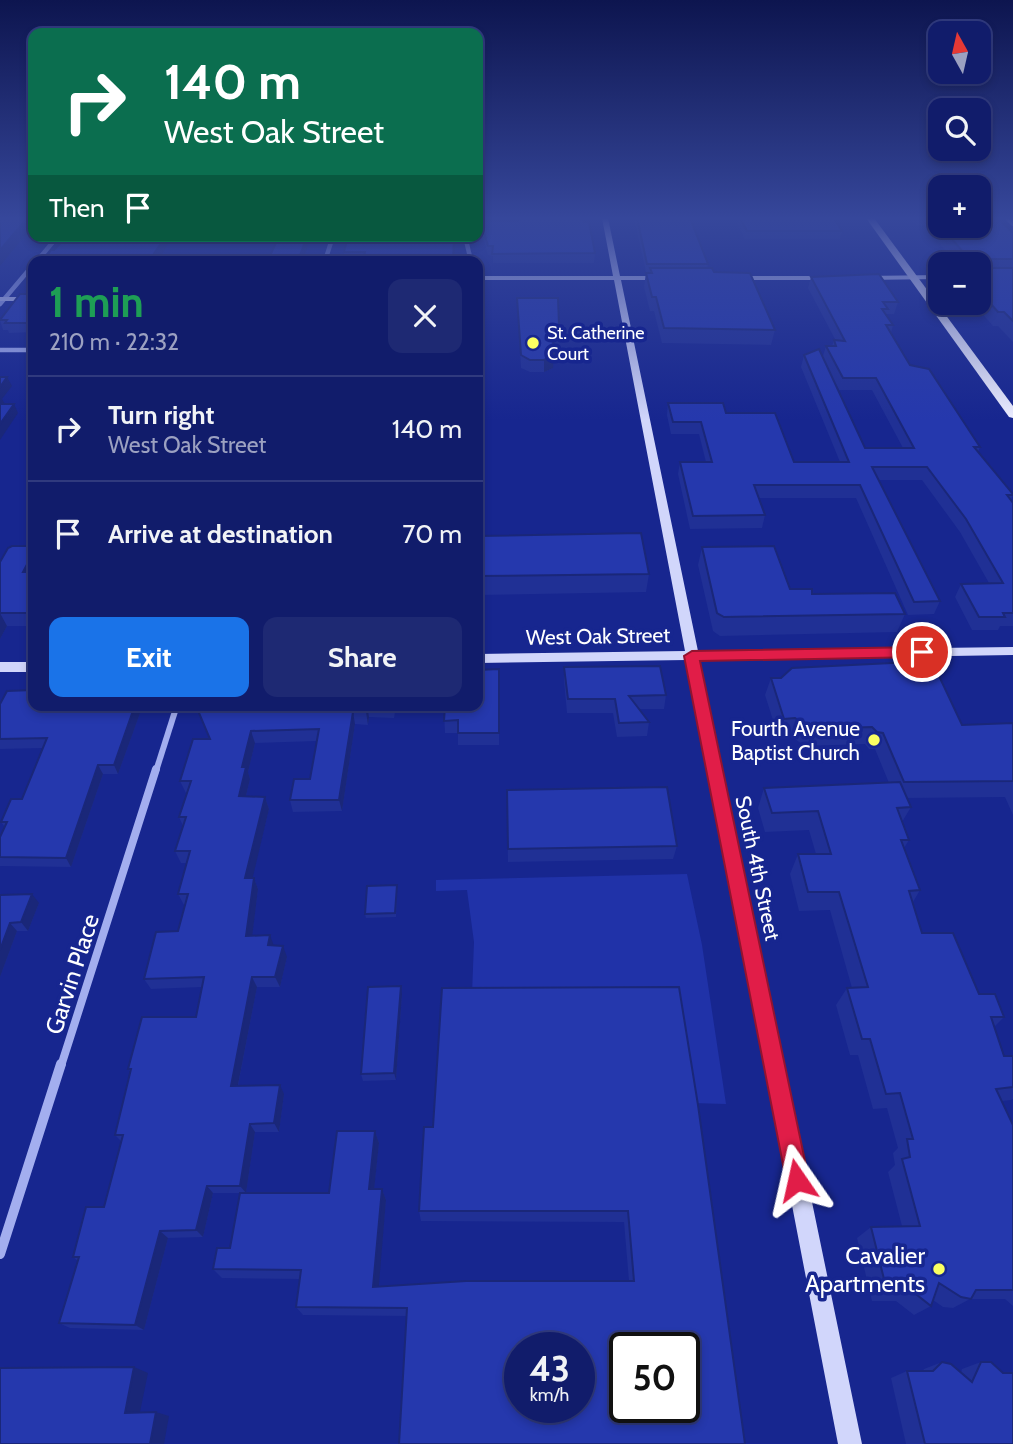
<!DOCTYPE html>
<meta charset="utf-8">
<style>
body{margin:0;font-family:Cabin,sans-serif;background:#1e2973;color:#f1f3f6;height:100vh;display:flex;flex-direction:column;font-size:26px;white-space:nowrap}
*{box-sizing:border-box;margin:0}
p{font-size:23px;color:#9ca1c1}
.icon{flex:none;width:38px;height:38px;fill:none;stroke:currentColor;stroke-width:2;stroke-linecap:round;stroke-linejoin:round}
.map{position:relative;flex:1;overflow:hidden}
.panel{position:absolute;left:28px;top:256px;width:455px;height:455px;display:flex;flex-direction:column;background:#111c6b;border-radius:14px;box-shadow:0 4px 10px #0003,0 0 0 2px #303a7e}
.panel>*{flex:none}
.hud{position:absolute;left:28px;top:28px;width:455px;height:214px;border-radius:14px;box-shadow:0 4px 10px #0003,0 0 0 2px #303a7e;background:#0b6e4f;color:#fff;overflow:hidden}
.needle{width:46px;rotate:352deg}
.fabs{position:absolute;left:928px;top:21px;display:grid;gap:14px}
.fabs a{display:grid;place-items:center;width:63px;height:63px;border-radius:14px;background:#111c6b;box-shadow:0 4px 10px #0003,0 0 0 2px #303a7e;font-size:35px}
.speed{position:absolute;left:504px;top:1332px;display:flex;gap:14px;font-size:35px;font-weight:700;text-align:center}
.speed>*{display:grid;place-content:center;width:91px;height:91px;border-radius:50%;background:#111c6b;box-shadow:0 4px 10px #0003,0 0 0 2px #303a7e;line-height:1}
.speed small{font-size:18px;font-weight:400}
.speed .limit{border:4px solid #111;border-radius:10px;background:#fff;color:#111}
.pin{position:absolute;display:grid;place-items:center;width:60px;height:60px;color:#fff;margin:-30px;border:4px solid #fff;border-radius:50%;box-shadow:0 2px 7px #0007}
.me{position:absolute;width:77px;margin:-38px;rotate:349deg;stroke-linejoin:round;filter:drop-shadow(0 0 5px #0008)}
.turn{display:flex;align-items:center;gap:24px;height:147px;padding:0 21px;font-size:32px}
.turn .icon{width:91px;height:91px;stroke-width:2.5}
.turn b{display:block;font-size:49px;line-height:60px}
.then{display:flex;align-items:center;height:66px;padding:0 21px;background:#0003;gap:14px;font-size:26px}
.round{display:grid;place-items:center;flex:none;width:74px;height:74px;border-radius:14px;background:#1e2973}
.overview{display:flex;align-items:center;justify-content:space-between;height:119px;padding:0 21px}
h1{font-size:42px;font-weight:700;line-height:52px;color:#1e9e55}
.cta{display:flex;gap:14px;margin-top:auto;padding:14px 21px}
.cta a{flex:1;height:80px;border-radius:14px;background:#1a73e8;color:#fff;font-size:28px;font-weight:700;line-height:80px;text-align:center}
.cta a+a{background:#1e2973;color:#f1f3f6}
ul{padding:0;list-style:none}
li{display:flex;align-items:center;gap:21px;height:105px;padding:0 21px;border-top:2px solid #303a7e}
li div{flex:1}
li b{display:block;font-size:26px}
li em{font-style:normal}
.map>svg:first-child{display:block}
.green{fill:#2032a8}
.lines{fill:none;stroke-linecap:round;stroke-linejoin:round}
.street-far3{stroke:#a3aeef;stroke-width:4.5}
.street-far2{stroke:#a3aeef;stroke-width:6}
.street-far1{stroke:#a3aeef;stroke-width:8}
.street{stroke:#a3aeef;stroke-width:10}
.secondary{fill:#d1d6fb;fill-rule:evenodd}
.primary{fill:#ecedff;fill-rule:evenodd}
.wall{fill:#203095;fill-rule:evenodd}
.shaded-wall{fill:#1a2779}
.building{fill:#2538ad;stroke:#1a2779;stroke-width:2;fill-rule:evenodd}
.route{fill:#e11d48;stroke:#92132f;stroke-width:2}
.poi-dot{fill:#fbff62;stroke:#17268f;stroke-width:2.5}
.labels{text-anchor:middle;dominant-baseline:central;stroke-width:7;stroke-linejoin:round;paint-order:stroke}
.far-poi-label{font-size:18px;fill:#fff;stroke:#17268f;text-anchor:start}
.street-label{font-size:21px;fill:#fff;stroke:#17268f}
.poi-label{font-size:21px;fill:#fff;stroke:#17268f;text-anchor:end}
.near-street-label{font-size:24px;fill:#fff;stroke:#17268f}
.near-poi-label{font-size:24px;fill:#fff;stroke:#17268f;text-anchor:end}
</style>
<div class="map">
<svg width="1013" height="1444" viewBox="0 0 1013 1444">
<rect width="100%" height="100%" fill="#17268f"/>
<polygon class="green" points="687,874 702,945 726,1104 693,1103 472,994 474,942 467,890 436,891 436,880"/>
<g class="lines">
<g class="street-far3">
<polyline points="1007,218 1013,224"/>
<polyline points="465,236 471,261"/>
<polyline points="37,261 58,236"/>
<polyline points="325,261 333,236"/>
<polyline points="0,304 33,265"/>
<polyline points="0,350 33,350"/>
</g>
<polyline class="street-far2" points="156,771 177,705"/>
<polyline class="street-far1" points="61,1066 156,769"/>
<polyline class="street" points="0,1254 61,1064"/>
<g class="secondary">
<polygon points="602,218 608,218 620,276 662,276 666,278 662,280 621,280 698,651 1013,647 1013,655 700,660 862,1444 838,1444 687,660 478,663 478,654 685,651 614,280 478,280 478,276 613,276"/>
<polygon points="940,275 940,279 864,280 860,278 864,276"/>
<polygon points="732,276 830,276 834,278 830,280 732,280"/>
<rect x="0" y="297" width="33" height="4"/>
<rect x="0" y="662" width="33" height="10"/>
</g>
<polygon class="primary" points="866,218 874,218 1013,406 1013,418 1009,417"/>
</g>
<g class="wall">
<polygon points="634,218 690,218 708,264 707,268 714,272 775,330 771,345 662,343 654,311 650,311 644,287 646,272"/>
<polygon points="734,218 834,218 842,231 840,239 745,239"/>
<polygon points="910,218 940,218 1013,233 1013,342 998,326 993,326 973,303 978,303 978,264 957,264 924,225 916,225"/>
<polygon points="481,221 517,221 595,253 594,263 493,263 493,256 488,255 481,230"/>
<polygon points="455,236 454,261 345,261 344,252"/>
<polygon points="33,272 33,332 9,333 8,330 3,330 0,320 31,294 28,285 31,281 29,277"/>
<path d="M811,277L898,302L894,314H886V315L893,325L891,333L910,365L980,447L978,452L1013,494L1011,501L1013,503V626H1000L998,630H972L955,597L961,584L989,583L960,532L922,480H878L940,601L934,614L908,615L856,498H759L765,515L762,528L690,529L678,474L680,462H706L699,434H671L667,415L668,403L726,413L794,462H840L801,367L804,355L823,356L826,346H832L834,340L836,341L808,288ZM833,379L839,390H872L903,448H865Z"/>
<polygon points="517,298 559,325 558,337 552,337 553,368 544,372 530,372 521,368"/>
<polygon points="478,536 649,574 646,592 478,595"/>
<polygon points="33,546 33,626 7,626 0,639 0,562"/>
<polygon points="702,547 790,589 905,614 897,632 720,636 713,631 698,565"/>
<polygon points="564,667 666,695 664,709 639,709 649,722 647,736 617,737 613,713 567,713 564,681"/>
<polygon points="499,669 499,745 458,745 458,733 445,733 444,711 395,712 394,718 369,717 368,725 355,724 342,811 293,812 290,800 310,779 317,741 255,743 248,772 250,779 246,796 265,797 269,809 252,878 254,878 258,889 252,935 274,946 287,957 280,987 257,987 238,1086 284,1094 279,1132 255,1132 246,1193 329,1193 375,1131 379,1143 374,1189 382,1189 386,1200 378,1287 629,1281 624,1222 421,1221 419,1211 433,1127 679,987 745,1444 407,1316 303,1315 296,1307 300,1279 222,1278 213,1269 230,1248 240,1193 213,1193 203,1237 168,1238 144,1330 70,1328 59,1323 78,1261 73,1257 104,1207 122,1142 115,1135 131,1072 128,1069 196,1017 202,987 151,989 144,979 178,931 185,905 184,905 178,894 187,863 181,863 175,851 183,826 179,817 187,793 186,793 180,781 209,739 199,713 202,705 478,705"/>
<polygon points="771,678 962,725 1013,723 1013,815 1005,797 907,798 911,807 902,822 909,840 904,848 920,890 913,902 922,933 979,994 1004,1017 994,1027 1004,1056 1013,1056 1013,1099 1011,1100 1002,1101 1013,1125 1013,1306 1005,1299 970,1299 953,1308 943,1307 933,1300 931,1306 914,1315 896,1301 872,1301 857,1238 871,1227 902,1226 888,1172 895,1165 893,1153 898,1148 887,1108 873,1109 858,1055 850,1055 836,1005 847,988 852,988 830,910 799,911 790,874 798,854 816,854 809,830 765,832 758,808 764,788 889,783 875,749 869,749 865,744 805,746 789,735 778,736 765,695"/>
<polygon points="0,704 143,705 118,774 103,774 71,867 0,866 0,837 5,827 1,822 22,799 43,748 0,749"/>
<polygon points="507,790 677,846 673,859 508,862"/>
<polygon points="397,890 396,917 366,918 365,914"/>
<polygon points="0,895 39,903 28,931 17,931 0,977"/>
<polygon points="401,986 402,994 396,1080 363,1081 361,1074"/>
<polygon points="942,1362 961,1373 962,1369 981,1362 1003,1373 1013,1444 906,1444 891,1378 907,1371 923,1371 924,1369"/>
</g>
<g class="shaded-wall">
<polygon points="27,218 31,218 33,226 0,266 0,250"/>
<polygon points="166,236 173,236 158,261 151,258"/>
<polygon points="307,236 311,236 303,261 298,261"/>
<polygon points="454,236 455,236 454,261 453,261"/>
<polygon points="554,355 553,368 544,372 544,360"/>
<polygon points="7,377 12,386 2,399 5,404 0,410 0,387"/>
<polygon points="14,404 18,413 0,440 0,424"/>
<polygon points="33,553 33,577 23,572"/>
<polygon points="0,613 7,626 0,639"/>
<polygon points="135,705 143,705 118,774 114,765"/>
<polygon points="367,705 369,717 368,725 366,712"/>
<polygon points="353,712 355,724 342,811 339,800"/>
<polygon points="251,731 255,743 248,772 250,779 243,808 239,796 242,767"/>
<polygon points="98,765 103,774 71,867 66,858"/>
<polygon points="265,797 269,809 250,889 245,878"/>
<polygon points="254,878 258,889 251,946 246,936"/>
<polygon points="32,894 39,903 28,931 21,922"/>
<polygon points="10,923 17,931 0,977 0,950"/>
<polygon points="270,935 274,946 268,945"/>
<polygon points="283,946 287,957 280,987 275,977"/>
<polygon points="252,977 257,987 236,1095 231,1086"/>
<polygon points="401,986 402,994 396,1080 394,1073"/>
<polygon points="280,1085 284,1094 279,1132 274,1123"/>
<polygon points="250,1124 255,1132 246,1193 240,1186"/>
<polygon points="375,1131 379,1143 373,1200 369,1189"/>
<polygon points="207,1186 213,1193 203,1237 196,1230"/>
<polygon points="382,1189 386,1200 378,1296 373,1287"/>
<polygon points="160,1231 168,1238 144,1330 135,1325"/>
<polygon points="134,1367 148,1373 139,1417 125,1413"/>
<polygon points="156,1412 169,1416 164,1444 150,1444"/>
</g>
<g class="building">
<polygon points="0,218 27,218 0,250"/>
<polygon points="518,218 583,218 584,222 589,222 595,253 492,254 493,246 488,246 481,221 518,221"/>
<polygon points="637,218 690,218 708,264 647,264"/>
<polygon points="740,218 834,218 842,231 747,231"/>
<polygon points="933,218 940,218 940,226 978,226 978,218 998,218 1013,233 1013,259 983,259 981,268 1013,268 1013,321 1004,312 998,312 982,294 978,289 978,273 980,272 978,270 978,264 974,264"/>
<polygon points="67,236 166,236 151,258 269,258 279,236 307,236 298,261 43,261 51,250 54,250"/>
<polygon points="348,236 454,236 453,261 363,261 365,252 344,252"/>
<polygon points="650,268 712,268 714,272 750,273 775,330 664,328 656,297 652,297 646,273 652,273"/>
<polygon points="879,274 898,302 883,302 888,309 882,309 893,325 886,325 910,365 929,369 980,447 974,447 1013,494 1013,495 1007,495 1013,503 1013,613 1003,613 1005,617 979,617 961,584 1003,583 966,519 927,467 872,467 940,601 914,602 860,485 754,485 765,515 693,516 680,462 712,462 701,422 673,422 668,403 723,403 726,413 775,413 794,462 849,462 804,355 819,349 865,448 914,448 876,378 843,378 826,346 836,346 834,340 845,341 811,277"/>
<polygon points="33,278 33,323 5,323 7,320 0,320 20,294 31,294 31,286 28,285"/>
<polygon points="517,298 558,298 559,325 552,325 554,355 544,360 530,360 521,355"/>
<polygon points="0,377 7,377 0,387"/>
<polygon points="0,404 14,404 0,424"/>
<polygon points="641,533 649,574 478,576 478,536"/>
<polygon points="12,546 33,546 33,553 23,572 33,572 33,613 0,613 0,562 8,548"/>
<polygon points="774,546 790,589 812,589 812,594 895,593 905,614 724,617 717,613 702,547"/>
<polygon points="932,661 962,725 1013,723 1013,781 904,782 883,733 877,732 872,727 812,729 795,718 784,719 771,678 781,678 792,668"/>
<polygon points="660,666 666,695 629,696 649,722 619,723 615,699 568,699 564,667"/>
<polygon points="499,669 499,733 458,733 458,720 444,721 445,705 478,705 478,670"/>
<polygon points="33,690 33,705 135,705 114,765 98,765 66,858 0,857 0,837 7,822 1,822 11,799 22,799 47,738 0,739 0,704 7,691"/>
<polygon points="202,705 367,705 366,712 353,712 339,800 290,800 294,779 310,779 319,729 251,731 242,767 246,767 239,796 265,797 245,878 254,878 246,936 270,935 268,945 283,946 275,977 252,977 231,1086 280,1085 274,1123 250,1124 240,1186 207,1186 196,1230 160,1231 135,1325 59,1323 79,1257 73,1257 86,1207 104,1207 123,1135 115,1135 131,1069 128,1069 142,1017 196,1017 204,977 144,979 156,932 178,931 188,894 178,894 190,851 175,851 186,817 179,817 191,781 180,781 193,739 210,739 199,713"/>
<polygon points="900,782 911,807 897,808 909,840 901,840 920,890 909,891 922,933 953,933 979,994 995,994 1004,1017 991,1017 1004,1056 1013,1056 1013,1087 996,1089 1013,1125 1013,1290 976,1290 971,1299 961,1297 939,1283 931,1306 912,1291 887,1291 871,1227 920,1226 902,1159 910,1157 907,1139 913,1139 900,1093 886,1094 870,1039 862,1039 847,988 868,987 839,892 808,892 798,854 831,854 818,811 772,813 764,788"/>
<polygon points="667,787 677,846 508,849 507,790"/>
<polygon points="397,885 395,913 365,914 367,886"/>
<polygon points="32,894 21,922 10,923 0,950 0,895"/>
<polygon points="401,986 394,1073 361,1074 368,987"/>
<path d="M679,987L698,1105L745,1444H399L407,1308L296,1307L301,1270L213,1269L217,1248H230L240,1193H329L337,1131H375L369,1189H382L373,1287L466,1281H634L628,1211H419L424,1127H433L442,988ZM520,1348H579V1407H520ZM625,1348H684V1407H625Z"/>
<polygon points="942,1362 951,1364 972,1382 981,1362 991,1362 1003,1373 1013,1373 1013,1444 925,1444 907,1371 933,1371"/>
<polygon points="134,1367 125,1413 156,1412 150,1444 0,1444 0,1368"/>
</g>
<linearGradient id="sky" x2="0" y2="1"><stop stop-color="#0d154f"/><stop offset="0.52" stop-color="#36479b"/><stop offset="1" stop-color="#36479b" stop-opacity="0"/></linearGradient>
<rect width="1013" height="420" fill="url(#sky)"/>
<polygon class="route" points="922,647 929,652 922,657 700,661 809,1180 805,1188 797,1192 789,1188 786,1180 684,656 692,651"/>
<g class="poi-dot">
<circle cx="533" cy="343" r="7"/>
<circle cx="874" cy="740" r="7"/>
<circle cx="939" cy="1269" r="7"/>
</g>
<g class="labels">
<g class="far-poi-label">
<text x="547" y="333">St. Catherine<tspan x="547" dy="21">Court</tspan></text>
</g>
<g class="street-label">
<text transform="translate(598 636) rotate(-1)">West Oak Street</text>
<text transform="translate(758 868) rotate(78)">South 4th Street</text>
</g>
<g class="poi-label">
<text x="860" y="728">Fourth Avenue<tspan x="860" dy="24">Baptist Church</tspan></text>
</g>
<g class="near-street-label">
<text transform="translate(72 974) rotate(-72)">Garvin Place</text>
</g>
<g class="near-poi-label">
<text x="925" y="1255">Cavalier<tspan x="925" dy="28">Apartments</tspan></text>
</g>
</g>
</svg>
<div class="fabs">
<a><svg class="needle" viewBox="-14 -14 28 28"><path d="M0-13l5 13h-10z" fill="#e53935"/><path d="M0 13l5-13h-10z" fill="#9ca1c1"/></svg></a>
<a><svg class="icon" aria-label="search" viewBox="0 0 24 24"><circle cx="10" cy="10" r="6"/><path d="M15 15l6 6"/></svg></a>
<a>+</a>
<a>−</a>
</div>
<div class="speed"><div>43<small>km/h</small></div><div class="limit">50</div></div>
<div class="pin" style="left:922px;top:652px;background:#d93025"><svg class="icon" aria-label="arrive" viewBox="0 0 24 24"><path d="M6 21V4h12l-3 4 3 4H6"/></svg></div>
<svg class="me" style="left:797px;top:1180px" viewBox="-20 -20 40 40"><path d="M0-17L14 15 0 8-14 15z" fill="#e11d48" stroke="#fff" stroke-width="4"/></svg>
<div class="hud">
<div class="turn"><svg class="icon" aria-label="right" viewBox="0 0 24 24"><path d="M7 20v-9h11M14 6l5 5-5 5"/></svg><div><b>140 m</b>West Oak Street</div></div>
<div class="then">Then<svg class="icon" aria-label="arrive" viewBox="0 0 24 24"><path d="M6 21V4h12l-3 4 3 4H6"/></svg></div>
</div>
<section class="panel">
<div class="overview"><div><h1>1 min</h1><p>210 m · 22:32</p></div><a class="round"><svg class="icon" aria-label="close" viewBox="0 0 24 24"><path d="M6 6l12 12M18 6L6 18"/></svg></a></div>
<ul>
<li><svg class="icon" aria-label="right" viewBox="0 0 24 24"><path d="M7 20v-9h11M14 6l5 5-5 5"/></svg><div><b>Turn right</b><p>West Oak Street</p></div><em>140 m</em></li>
<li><svg class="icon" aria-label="arrive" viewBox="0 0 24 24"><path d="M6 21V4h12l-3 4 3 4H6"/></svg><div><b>Arrive at destination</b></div><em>70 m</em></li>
</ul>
<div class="cta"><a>Exit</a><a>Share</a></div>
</section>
</div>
